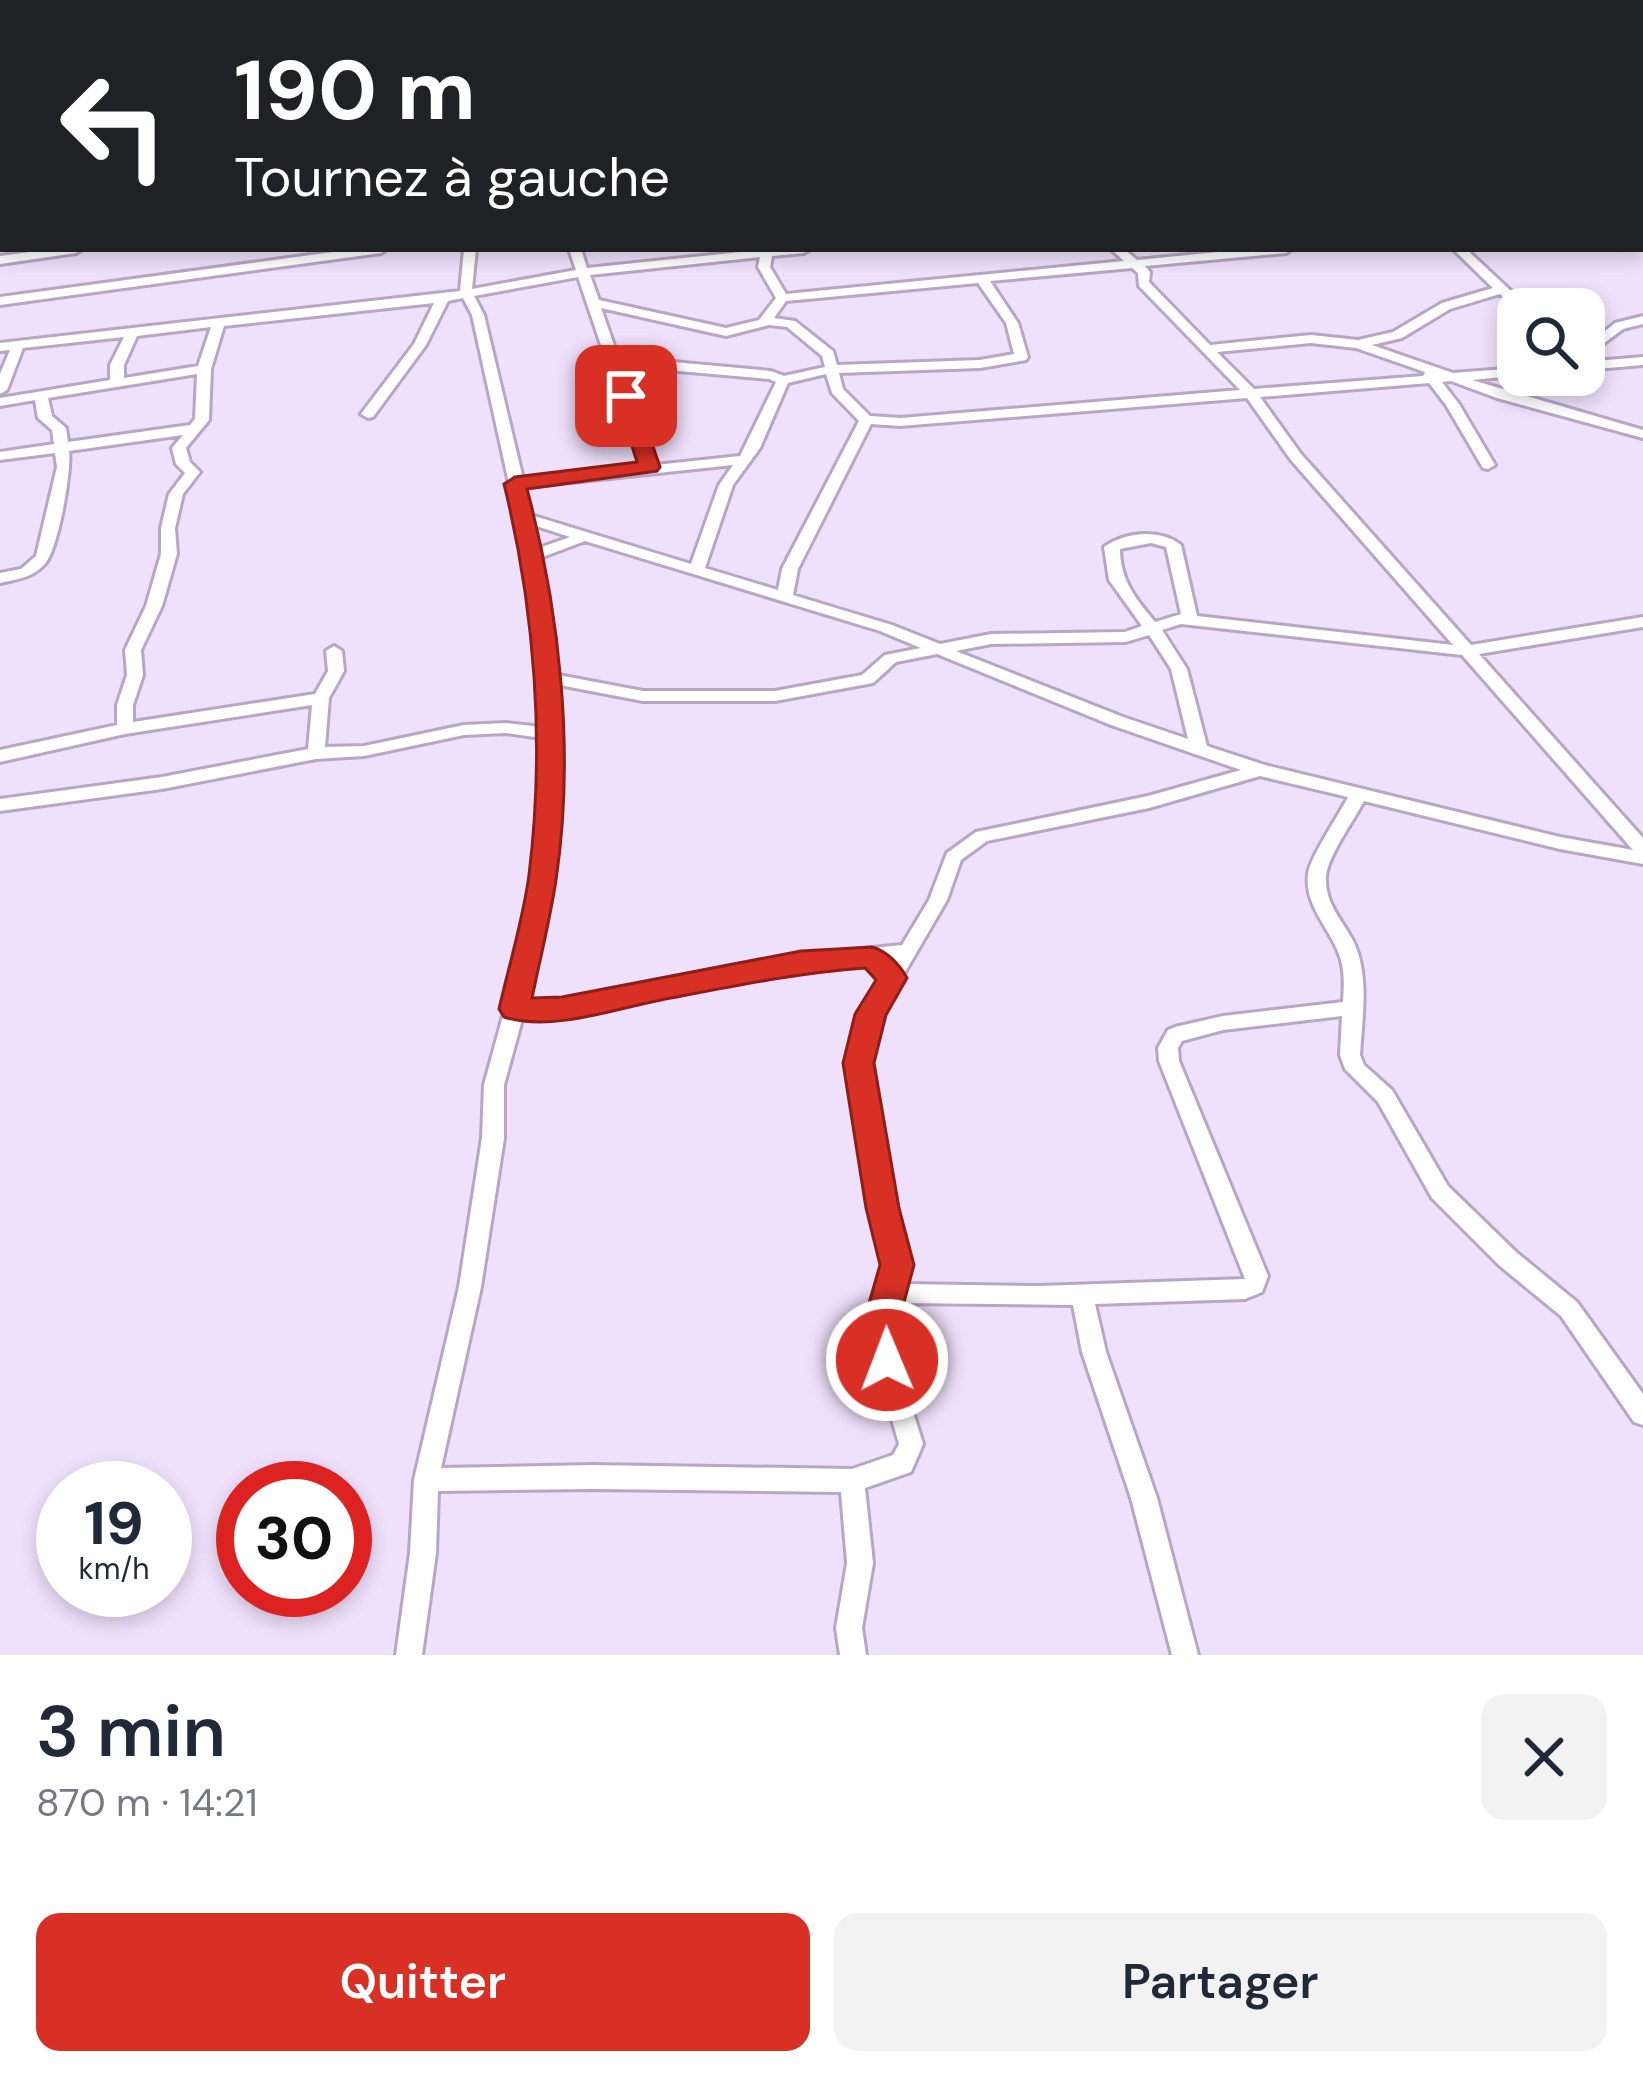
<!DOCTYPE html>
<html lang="fr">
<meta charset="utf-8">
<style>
body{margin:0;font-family:"DM Sans",sans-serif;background:#f2f2f3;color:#1f2937;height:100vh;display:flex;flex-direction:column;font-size:45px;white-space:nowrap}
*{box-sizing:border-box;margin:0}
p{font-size:39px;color:#747a83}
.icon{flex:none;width:66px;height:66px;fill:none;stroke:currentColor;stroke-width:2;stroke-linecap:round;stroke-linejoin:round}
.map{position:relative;height:1655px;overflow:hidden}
.details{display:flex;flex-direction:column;background:#fff;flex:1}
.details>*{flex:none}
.hud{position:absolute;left:0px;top:0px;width:1644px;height:252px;box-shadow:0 6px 18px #0003;background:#202124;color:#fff;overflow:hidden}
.tools{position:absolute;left:1497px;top:288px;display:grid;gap:24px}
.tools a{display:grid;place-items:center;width:108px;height:108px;border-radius:24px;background:#fff;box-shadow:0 6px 18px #0003;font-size:60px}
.speed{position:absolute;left:36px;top:1461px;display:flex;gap:24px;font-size:60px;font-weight:700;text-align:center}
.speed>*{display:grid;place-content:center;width:156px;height:156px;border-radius:50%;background:#fff;box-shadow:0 6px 18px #0003;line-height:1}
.speed small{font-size:30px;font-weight:400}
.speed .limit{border:18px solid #d22;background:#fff;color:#111}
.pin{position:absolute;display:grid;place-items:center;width:102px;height:102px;color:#fff;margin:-51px;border-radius:24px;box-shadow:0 6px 18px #0006}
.me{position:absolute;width:132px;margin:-66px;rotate:359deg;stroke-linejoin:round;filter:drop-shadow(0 0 9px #0008)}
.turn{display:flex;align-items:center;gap:42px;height:252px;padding:0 36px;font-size:54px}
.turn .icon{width:156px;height:156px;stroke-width:2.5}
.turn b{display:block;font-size:84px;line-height:102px}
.round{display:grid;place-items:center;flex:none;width:126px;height:126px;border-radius:24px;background:#f2f2f3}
.headline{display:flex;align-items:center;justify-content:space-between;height:204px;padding:0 36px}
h1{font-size:72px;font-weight:600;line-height:90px}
.cta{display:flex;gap:24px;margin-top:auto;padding:24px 36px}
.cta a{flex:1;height:138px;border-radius:24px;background:#d93025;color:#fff;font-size:48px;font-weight:600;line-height:138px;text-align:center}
.cta a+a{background:#f2f2f3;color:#1f2937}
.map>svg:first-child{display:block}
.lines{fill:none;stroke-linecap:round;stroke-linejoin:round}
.minor-casing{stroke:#b8a6c5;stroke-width:6}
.highway-casing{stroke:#b8a6c5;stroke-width:6}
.minor{fill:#fff;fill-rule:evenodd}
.highway{fill:#fff;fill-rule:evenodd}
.route{fill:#d93025;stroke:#8d1f18;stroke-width:3}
</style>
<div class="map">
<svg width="1643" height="1655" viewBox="0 0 1643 1655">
<rect width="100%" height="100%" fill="#efe0fb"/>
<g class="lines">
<defs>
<g id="minor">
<polygon points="194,0 207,0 211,3 198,3"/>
<polygon points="269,0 279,0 276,3 266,3"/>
<polygon points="418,0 428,0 430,3 420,3"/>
<polygon points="679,0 689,0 691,3 681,3"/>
<polygon points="737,0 747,0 749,3 739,3"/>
<polygon points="813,0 823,0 825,3 815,3"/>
<polygon points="888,0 898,0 901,3 891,3"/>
<polygon points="937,0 980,0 972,3 929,3"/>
<polygon points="1277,0 1322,0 1314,3 1269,3"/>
<polygon points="1407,0 1419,0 1422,3 1410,3"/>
<polygon points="2,8 3,8 3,15 0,14"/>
<polygon points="0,59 3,60 3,66 0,65"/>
<rect x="1641" y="77" width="2" height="6"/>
<rect x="0" y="114" width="3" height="6"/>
<rect x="0" y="216" width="3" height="7"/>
<polygon points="51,249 82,249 76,253 0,264 0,256"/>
<polygon points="355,249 387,249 381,253 0,305 0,297"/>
<path d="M464,249H476L472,289L576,270L569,249H581L587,268L770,249H810L804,253L772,256L770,267L786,294L1124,261L1111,249H1124L1137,260L1249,249H1292L1286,253L1145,266L1150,272L1149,282L1210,345L1311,335L1358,340L1393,332L1442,303L1493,288L1453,249H1466L1527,306L1529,309L1518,311L1500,294L1450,309L1402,338L1372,345L1453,373L1518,368V375H1522L1472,380L1643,430V438L1497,398L1451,381L1442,382L1459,404L1495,465L1488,469L1483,468L1446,405L1429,383L1260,397L1301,454L1471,645L1643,617V627L1479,654L1643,838V864L1560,849L1364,801C1354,820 1328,856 1326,876C1324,909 1350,926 1358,953C1368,985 1362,1022 1360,1055L1364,1065L1392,1090L1448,1186L1516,1252L1577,1302L1643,1394V1425L1634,1422L1561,1316L1500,1266L1432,1198L1378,1102L1345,1069L1340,1055L1342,1016L1223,1030L1182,1041L1178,1048L1179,1061L1268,1276L1262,1292L1245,1299L1095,1304L1106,1352L1157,1498L1198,1655H1172L1131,1498L1082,1352L1073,1305L898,1303C886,1348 911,1401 923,1444L911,1472L865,1488L873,1563L862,1628L866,1655H840L836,1628L847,1563L841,1492L593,1489L438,1491L436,1553L422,1655H396L410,1553L414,1480L459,1287L482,1138L484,1085L509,994L534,877L542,788V738L506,733L464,735L364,756L316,759L162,789L0,811V799L162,777L308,749L312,705L125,734L0,762V750L117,725V705L127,675L125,650L146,606L161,554V528L169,494L185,473L176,464L172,448L183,435L69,451C72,470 58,551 44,565C31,578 18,579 0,583V573L21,569L36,556L57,467L55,453L0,460V452L54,444L52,430L38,418L35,400L0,406V398L110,380V365L124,337L23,348L7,390L0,394V374L10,350L0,351V343L460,291ZM760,257L758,267L776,298L759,320L726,328L599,300L590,275ZM1132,268L1138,273L1139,286L1240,390L900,418L870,416L843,389L839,373L980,368L1026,360L1028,357L1018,323L990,281ZM578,277L642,466L523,479L484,315L474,296ZM978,283L1006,323L1014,354L980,360L837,365L833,351L795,321L774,318L786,301ZM463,298L472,315L523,547L542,727L506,723L464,725L364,746L325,747L329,698L344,671L342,651L334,646L326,651L328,671L315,694L133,722V705L143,675L141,650L162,606L177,554L175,528L183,494L200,472L190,462L186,448L209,420L211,369L224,326L434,303L414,344L361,414L368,418L373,417L426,345L448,301ZM601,308L726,336L769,325L787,327L822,356L825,367L784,376L771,371L618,357ZM211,327L198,366L124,378V365L137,336ZM1311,343L1356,348L1425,372L1423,376L1254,389L1217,352ZM621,366L769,379L776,382L740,456L655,465ZM197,374L195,419L190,425L68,442L66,428L52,416L48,398ZM826,374L832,393L859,421L782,569L778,590L705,568L733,485L760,448L788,383ZM1247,398L1291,460L1453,645L1197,616L1181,545C1160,528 1125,532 1104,547L1109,580L1142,626L1125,632L991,634L940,644L892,625L793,595L798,569L871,424L900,426ZM733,465L719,485L691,564L531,515L525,487ZM533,525L570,537L539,548ZM585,541L880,631L921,648L885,655L862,675L775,691H643L553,674L540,558ZM1151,543L1166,547L1181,614L1155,622C1136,599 1120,580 1120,549ZM1181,624L1462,655L1633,850L1560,837L1265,765L1207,746L1187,669L1162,630ZM1149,635L1171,669L1188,739L1123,717L956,651L991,644L1126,642ZM937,654L1111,725L1241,770L1148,796L976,832L947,853L929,900L902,945L801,955L562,1001H527C553,897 566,791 554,684L643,701H775L873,683L896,662ZM1260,776L1348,797C1339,815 1310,857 1308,874C1304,905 1330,929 1339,954C1345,970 1344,985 1343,1002L1223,1016L1175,1027L1168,1030L1158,1048L1159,1061L1245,1279L1039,1286L903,1284L908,1265L893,1208L869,1051L880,1015L947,900L961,860L987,841L1149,808ZM893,960L860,1014L849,1051L871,1208L886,1265L871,1317L875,1360L899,1444L893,1455L852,1469L593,1465L441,1468L481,1287L504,1138V1085L523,1016L562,1015L801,969Z"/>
<polygon points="1643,316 1643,324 1623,329 1584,358 1584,348 1615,323"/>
<polygon points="1643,357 1643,365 1584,370 1584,362"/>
</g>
<polygon id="highway" points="28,0 52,0 26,3"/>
</defs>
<use href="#minor" class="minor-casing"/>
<use href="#highway" class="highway-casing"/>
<use href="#minor" class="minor"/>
<use href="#highway" class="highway"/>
</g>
<path class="route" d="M619,392L636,396L660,467L657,471L527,489C560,612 575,753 556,880C550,920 540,959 532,998L562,997L801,951L872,947C887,951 900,965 907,978L886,1015L874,1063L899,1208L914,1265L900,1317L905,1360L900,1371L887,1376L875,1371L865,1317L880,1265L866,1208L843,1063L855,1014L876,980L865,968C796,973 729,987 661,1000C614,1009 551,1032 504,1017L499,1009C509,965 523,920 529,875C545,745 535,610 504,484L515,477L637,462L616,396Z"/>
</svg>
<div class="tools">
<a><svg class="icon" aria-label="search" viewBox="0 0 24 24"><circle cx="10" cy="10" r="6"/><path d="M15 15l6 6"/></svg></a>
</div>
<div class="speed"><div>19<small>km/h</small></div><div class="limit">30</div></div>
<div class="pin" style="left:626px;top:396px;background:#d93025"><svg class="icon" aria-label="arrive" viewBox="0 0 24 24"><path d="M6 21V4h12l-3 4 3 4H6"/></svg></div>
<svg class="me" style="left:887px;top:1360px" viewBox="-20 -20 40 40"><circle r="17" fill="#d93025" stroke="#fff" stroke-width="3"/><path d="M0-11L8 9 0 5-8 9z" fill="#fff"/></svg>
<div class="hud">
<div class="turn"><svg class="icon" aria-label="left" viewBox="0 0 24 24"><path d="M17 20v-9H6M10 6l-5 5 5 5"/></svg><div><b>190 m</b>Tournez à gauche</div></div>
</div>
</div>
<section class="details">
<div class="headline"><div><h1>3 min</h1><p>870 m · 14:21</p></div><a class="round"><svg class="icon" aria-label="close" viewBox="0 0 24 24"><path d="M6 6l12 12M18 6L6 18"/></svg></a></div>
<div class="cta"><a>Quitter</a><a>Partager</a></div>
</section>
